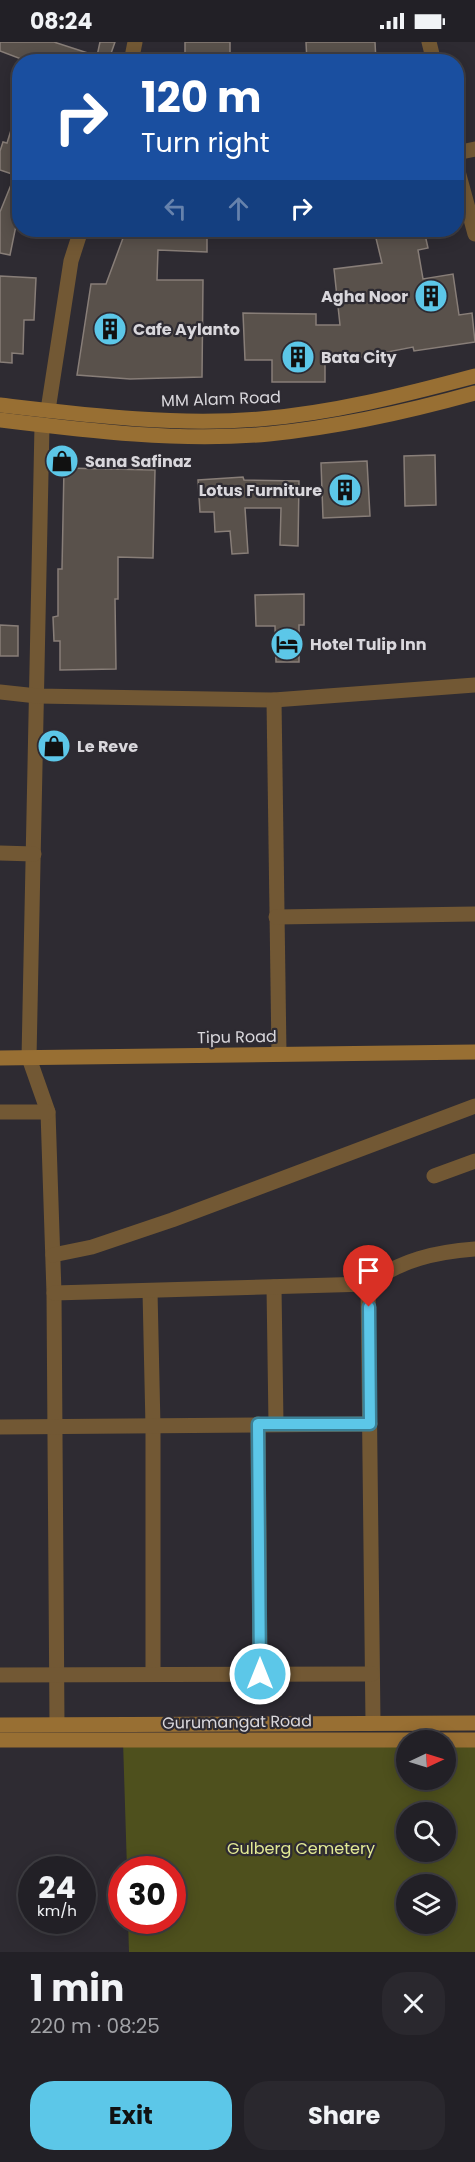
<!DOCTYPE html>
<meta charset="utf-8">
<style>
body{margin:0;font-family:Poppins,sans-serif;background:#2a282e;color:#f1f3f6;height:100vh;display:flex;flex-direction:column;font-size:22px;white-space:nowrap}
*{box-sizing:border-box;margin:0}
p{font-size:20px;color:#a2a3a7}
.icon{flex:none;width:33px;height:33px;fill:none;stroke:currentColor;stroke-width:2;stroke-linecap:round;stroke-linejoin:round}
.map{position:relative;height:1910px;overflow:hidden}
.panel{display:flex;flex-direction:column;background:#222026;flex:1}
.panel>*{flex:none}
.guide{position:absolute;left:12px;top:12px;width:452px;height:183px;border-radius:24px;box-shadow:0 3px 15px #0003,0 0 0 2px #3f3e43;background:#1a4fa0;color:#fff;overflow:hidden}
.needle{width:39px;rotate:86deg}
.tools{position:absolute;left:396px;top:1688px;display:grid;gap:12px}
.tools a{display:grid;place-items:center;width:60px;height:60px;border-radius:50%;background:#222026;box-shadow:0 3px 15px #0003,0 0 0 2px #3f3e43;font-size:30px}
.speed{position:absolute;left:18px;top:1814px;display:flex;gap:12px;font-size:30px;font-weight:700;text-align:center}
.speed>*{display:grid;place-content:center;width:78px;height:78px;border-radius:50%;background:#222026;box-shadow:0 3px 15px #0003,0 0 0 2px #3f3e43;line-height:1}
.speed small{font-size:15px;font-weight:400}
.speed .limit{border:9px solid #d22;background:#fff;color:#111}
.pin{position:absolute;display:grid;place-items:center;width:51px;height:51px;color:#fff;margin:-62px -26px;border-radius:50% 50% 50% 0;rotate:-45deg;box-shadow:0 0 6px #0007}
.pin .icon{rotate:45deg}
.me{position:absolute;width:66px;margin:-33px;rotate:0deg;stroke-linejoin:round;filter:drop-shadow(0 0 4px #0008)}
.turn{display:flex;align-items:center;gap:21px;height:126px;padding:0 30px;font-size:27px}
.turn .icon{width:78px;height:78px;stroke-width:2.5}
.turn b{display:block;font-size:42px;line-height:51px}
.lanes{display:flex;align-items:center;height:57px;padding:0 30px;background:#0003;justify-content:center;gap:30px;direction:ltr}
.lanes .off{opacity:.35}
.round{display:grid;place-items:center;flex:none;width:63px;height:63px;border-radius:24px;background:#2a282e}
.overview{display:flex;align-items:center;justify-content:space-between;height:102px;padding:0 30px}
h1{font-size:36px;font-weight:700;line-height:45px}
.primary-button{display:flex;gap:12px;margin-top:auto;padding:12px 30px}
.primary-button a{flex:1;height:69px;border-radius:24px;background:#5cc7e8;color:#111;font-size:24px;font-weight:700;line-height:69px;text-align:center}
.primary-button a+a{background:#2a282e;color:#f1f3f6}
.status{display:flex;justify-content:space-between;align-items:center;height:42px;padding:0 30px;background:#222026;direction:ltr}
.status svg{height:16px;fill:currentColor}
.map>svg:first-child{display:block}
.green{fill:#4e501d;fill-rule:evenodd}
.building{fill:#59514b;stroke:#887e78;stroke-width:1.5}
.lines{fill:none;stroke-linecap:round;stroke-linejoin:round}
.street{stroke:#725834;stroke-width:15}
.secondary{stroke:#986f33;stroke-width:15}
.route-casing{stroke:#3c8197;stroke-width:15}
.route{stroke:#5cc7e8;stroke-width:10}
.labels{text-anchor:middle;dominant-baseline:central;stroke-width:4.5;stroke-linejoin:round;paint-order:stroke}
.poi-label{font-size:16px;font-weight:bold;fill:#d9d7dc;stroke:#2e2b32;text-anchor:start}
.street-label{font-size:16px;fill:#d9d7dc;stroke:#2e2b32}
.park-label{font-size:16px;fill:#e2e995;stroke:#2e2b32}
</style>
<div class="status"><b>08:24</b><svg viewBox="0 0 49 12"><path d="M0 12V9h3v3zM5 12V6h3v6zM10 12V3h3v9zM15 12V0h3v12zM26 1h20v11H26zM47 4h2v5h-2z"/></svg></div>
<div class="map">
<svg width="475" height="1910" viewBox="0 0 475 1910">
<rect width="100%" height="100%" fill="#2e2b32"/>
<path class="green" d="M123,1699L406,1703V1737H446V1704H475V1910H129L128,1878H172V1827H127ZM406,1770H446V1809H406ZM406,1842H446V1881H406Z"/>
<g class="building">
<polygon points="0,0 54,0 97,14 100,0 115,0 108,20 29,20 0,9"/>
<rect x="185" y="0" width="45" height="20"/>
<polygon points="306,0 375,0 376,20 307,20"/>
<polygon points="17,69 20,69 20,164 10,213 0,211 0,170 15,133 0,128 0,109 3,100 7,101"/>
<polygon points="126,188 207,188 207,210 158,208 157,238 203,238 202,335 130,337 77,333 91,242 106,242"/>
<polygon points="374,188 424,188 428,206 418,208 423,237 453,232 459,273 472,271 475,300 414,309 413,305 325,322 325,340 272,340 272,318 245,318 243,271 316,272 316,283 340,283 334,227 382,221"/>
<polygon points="0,234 36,236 34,278 24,278 23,312 12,311 12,321 0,320"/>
<polygon points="435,413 436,463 405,464 404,414"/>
<polygon points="367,419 370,474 323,476 321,421"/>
<polygon points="64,426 155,428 153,516 118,515 118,557 115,557 116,627 60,628 60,599 54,599 53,575 58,574 58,527 62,527"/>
<polygon points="243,435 244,438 299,439 298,504 280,503 281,466 245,466 248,511 232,512 230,489 215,490 214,470 200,470 198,438"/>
<polygon points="304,552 304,583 299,583 299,620 276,620 275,584 256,584 255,553"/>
<polygon points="0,583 18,584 18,614 0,614"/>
</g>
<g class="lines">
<g class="street">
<polyline points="429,0 434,20"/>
<polyline points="131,20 135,0"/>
<polyline points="456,111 475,107"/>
<polyline points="456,122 475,192"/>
<polyline points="48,368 71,219 81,188"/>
<polyline points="42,383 29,1016 48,1070 54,1251 57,1682"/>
<polyline points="0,650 37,654 274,658 475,643"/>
<polyline points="274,658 279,1012"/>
<polyline points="0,811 34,812"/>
<polyline points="276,875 475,872"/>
<polyline points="0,1070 48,1070"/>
<polyline points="434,1134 475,1119"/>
<polyline points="53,1213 92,1205 172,1178 475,1064"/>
<polyline points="368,1242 373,1681"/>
<polyline points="274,1245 276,1382"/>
<polyline points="150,1249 153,1385 153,1632"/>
<path d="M54,1251L368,1242C401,1218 435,1210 475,1207"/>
<polyline points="258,1382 260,1633"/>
<polyline points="0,1385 370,1382"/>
<polyline points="0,1633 372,1632"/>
</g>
<g class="secondary">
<path d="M0,363C86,373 173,384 260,377C333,371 404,353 475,334"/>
<path d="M0,378C89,389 180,400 269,392C339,385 407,370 475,351"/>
<polyline points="0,1016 475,1010"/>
<polyline points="0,1683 475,1681"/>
<polyline points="0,1698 475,1698"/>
</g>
</g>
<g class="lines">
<defs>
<polyline id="route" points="260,1632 258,1382 370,1382 369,1265"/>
</defs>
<use href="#route" class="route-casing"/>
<use href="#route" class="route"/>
</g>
<defs>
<symbol id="building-disc" viewBox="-11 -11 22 22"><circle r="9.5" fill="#5cc7e8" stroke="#2e2b32"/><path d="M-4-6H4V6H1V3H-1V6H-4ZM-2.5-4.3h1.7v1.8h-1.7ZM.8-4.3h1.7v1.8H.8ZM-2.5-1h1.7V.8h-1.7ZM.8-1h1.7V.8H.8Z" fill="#111"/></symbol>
<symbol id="shop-disc" viewBox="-11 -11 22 22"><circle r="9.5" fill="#5cc7e8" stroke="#2e2b32"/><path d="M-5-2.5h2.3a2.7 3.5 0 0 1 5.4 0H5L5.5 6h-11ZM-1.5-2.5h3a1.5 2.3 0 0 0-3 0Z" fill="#111"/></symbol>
<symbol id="hotel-disc" viewBox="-11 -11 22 22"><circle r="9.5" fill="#5cc7e8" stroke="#2e2b32"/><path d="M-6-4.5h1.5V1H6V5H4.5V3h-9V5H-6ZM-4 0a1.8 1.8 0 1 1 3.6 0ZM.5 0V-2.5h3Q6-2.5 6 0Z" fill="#111"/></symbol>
</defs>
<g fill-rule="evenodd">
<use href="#building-disc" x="412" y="235" width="38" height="38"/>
<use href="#building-disc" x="91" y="268" width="38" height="38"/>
<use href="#building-disc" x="279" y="296" width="38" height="38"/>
<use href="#shop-disc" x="43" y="400" width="38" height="38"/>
<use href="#building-disc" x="326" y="429" width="38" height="38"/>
<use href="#hotel-disc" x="268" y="583" width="38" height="38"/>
<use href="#shop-disc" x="35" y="685" width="38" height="38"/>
</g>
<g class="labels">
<g class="poi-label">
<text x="408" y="254" text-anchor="end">Agha Noor</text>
<text x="133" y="287">Cafe Aylanto</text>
<text x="321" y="315">Bata City</text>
<text x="85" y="419">Sana Safinaz</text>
<text x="322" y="448" text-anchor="end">Lotus Furniture</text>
<text x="310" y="602">Hotel Tulip Inn</text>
<text x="77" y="704">Le Reve</text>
</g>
<g class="street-label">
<text transform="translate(221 357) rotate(-2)">MM Alam Road</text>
<text transform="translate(237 995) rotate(-1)">Tipu Road</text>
<text transform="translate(237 1680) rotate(-1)">Gurumangat Road</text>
</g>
<g class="park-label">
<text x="301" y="1806">Gulberg Cemetery</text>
</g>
</g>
</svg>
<div class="tools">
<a><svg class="needle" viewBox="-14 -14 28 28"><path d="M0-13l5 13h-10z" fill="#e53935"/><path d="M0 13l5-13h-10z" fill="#a2a3a7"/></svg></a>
<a><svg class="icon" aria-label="search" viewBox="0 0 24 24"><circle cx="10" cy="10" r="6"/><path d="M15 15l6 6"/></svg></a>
<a><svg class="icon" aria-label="layers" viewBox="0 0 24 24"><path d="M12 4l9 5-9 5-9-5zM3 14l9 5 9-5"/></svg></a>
</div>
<div class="speed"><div>24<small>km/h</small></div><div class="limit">30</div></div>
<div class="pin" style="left:369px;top:1265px;background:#d93025"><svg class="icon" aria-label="arrive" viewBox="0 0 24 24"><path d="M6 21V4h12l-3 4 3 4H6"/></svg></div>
<svg class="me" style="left:260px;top:1632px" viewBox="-20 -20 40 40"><circle r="17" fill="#5cc7e8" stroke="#fff" stroke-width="3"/><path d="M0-11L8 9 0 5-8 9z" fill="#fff"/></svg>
<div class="guide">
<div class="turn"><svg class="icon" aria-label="right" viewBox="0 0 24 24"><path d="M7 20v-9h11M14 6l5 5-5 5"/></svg><div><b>120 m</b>Turn right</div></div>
<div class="lanes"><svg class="icon off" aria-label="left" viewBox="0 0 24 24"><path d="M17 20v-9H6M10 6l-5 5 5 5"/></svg><svg class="icon off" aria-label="ahead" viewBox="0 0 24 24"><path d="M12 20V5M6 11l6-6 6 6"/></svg><svg class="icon" aria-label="right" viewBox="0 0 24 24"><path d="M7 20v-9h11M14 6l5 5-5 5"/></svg></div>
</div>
</div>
<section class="panel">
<div class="overview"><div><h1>1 min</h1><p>220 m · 08:25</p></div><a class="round"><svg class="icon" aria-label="close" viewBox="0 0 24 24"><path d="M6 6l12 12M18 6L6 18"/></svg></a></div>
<div class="primary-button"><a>Exit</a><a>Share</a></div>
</section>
